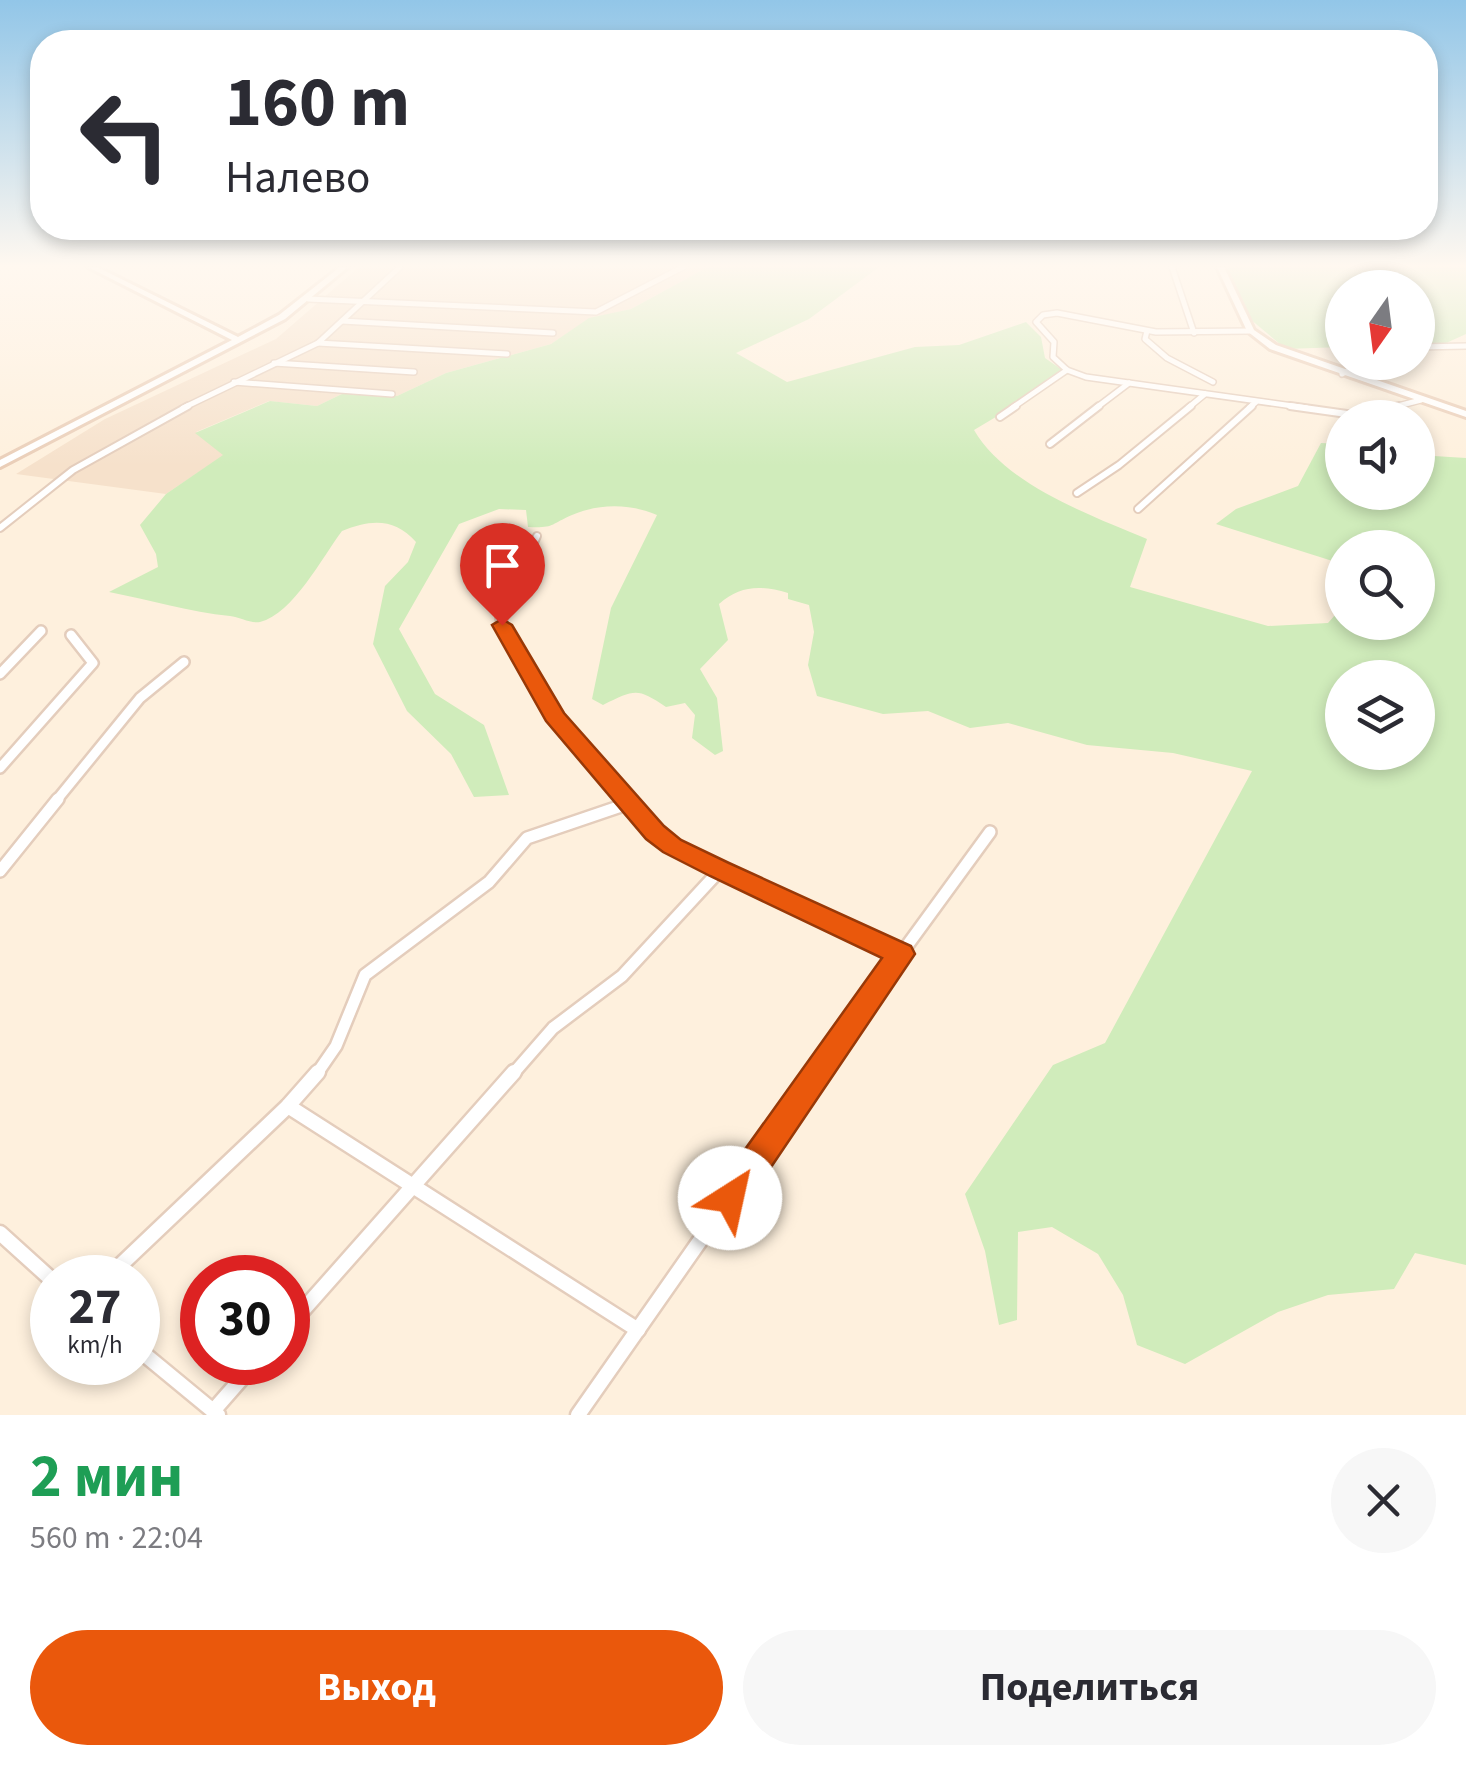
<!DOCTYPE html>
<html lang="ru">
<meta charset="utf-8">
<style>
body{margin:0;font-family:"Source Sans 3",sans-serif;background:#f7f7f7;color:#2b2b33;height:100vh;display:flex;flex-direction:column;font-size:38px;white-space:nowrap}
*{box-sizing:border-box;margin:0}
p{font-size:32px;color:#7c7c81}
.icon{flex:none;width:55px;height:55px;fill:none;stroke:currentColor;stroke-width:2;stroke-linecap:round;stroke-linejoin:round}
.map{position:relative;height:1415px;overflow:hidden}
.side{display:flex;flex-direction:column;background:#fff;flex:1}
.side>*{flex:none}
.top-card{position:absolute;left:30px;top:30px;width:1408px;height:210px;border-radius:40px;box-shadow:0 5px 15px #0003;background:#fff;color:#2b2b33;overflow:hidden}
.needle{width:65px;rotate:194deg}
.buttons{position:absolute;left:1325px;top:270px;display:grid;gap:20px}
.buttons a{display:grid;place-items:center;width:110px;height:110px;border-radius:50%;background:#fff;box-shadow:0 5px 15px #0003;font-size:50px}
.speed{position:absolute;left:30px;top:1255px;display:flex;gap:20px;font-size:50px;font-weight:700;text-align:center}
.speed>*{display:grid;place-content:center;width:130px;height:130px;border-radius:50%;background:#fff;box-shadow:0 5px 15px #0003;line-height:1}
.speed small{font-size:25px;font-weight:400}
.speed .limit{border:15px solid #d22;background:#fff;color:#111}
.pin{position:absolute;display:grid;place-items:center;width:85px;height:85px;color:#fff;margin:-102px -42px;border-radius:50% 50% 50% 0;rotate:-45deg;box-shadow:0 0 10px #0007}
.pin .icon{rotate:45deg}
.me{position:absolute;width:110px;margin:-55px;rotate:35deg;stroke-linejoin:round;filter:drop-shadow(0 0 8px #0008)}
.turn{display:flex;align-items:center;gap:35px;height:210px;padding:0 30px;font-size:45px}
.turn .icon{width:130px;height:130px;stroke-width:2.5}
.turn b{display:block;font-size:70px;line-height:85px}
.round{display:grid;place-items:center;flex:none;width:105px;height:105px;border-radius:52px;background:#f7f7f7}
.head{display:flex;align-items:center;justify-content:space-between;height:170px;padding:0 30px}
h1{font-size:60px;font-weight:700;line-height:75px;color:#1e9e55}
.button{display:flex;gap:20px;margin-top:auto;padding:20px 30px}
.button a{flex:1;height:115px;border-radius:60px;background:#ea580c;color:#fff;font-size:40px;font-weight:700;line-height:115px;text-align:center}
.button a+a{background:#f7f7f7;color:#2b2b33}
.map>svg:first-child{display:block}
.residential{fill:#f6e1cb}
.green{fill:#d0ecbb;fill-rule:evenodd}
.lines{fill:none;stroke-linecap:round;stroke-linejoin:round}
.street-far4-casing{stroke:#e4cdbc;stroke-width:8}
.street-far3-casing{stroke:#e4cdbc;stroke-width:10}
.street-far2-casing{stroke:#e4cdbc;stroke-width:14}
.street-far1-casing{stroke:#e4cdbc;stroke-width:16}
.street-casing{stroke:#e4cdbc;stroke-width:19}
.secondary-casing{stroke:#eaceb8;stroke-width:6}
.street-far4{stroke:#fff;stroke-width:5}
.street-far3{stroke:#fff;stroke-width:6}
.street-far2{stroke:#fff;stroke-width:9}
.street-far1{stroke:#fff;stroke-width:11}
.street{stroke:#fff;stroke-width:14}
.secondary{fill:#fff;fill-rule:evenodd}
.route{fill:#ea580c;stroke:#983908;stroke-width:2.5}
</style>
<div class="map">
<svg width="1466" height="1415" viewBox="0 0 1466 1415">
<rect width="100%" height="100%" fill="#fef0dd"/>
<polygon class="residential" points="359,267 708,267 631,309 589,319 551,344 446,373 397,396 344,393 317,406 269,401 196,432 224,455 166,494 16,474 105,419 276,339"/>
<g class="green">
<path d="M708,267H879L809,319L736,353L787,382L915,347L959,345L1026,322L1041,337L1045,358L1068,374L974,430C1006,485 1090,515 1147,539L1130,587L1268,626L1328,623L1342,607V622H1418V548H1342V564L1216,524L1236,509L1298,486L1321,443L1342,444V492H1418V455L1466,458V1265L1415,1253L1394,1289L1328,1295L1278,1312L1185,1364L1137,1345L1123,1295L1098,1254L1052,1227L1018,1232L1017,1320L999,1325L985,1251L965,1194L1053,1065L1105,1043L1252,771L1173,753L1087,745L1008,723L970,728L928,711L883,714L817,696L808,665L814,632L809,605L788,599V593C761,585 740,585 719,604L728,640L700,669L717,698L723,751L715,755L692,738L695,715L685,703L666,707C637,688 636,689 603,705L592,699L611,608L657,515C631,504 600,503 572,515C549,525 555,528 528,527L526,510L499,509L459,524L399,629L435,694L484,725L509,795L474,797L451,754L407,711L373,644L385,586L408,562L416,542C395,518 371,519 342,531C323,556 293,614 260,622C252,624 239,617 230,616C190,612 150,600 109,592L158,567L156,554L140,525L166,494L223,455L195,433L270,401L317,406L344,393L397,396L446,373L551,344L589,318L631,309ZM1342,678H1418V752H1342Z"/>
<polygon points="1227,267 1466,267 1466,334 1444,344 1418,345 1418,288 1342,288 1342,347 1286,349 1250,319"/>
</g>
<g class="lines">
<defs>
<g id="street-far4">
<polyline points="1172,267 1194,333"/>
<polyline points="308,299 596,312 683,267"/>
<polyline points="342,321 553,333"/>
<polyline points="1147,331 1145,339 1167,358 1213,382"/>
<polyline points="1251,331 1156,332 1057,313 1043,315 1036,322 1054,342 1053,357 1067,370 1086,377 1307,408"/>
<polyline points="318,343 507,354"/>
<polyline points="1418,347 1466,346"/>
<polyline points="274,363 414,372"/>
<polyline points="1342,374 1364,362"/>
<polyline points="234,382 392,394"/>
<polyline points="183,408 318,343 400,267"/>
<polyline points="1012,408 1067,370"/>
<polyline points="1096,408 1129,383"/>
<polyline points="1188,408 1205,394"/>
<polyline points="1249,408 1256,402"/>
<polyline points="1390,408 1421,400"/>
</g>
<g id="street-far3">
<polyline points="1290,406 1361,416 1399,406"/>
<polyline points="1000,417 1016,406"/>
<polyline points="1050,444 1099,406"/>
<polyline points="1077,493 1119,465 1191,406"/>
<polyline points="1138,509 1252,406"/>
<polyline points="0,528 73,470 188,406"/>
<polyline points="516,583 537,536"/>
</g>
<g id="street-far2">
<polyline points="517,581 501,617 502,625 555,716 628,801"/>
<polyline points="0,674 41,631"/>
<polyline points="0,768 93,663 71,635"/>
<polyline points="56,801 140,698 184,662"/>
</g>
<g id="street-far1">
<polyline points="626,799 655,833 672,846 901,954 816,1075"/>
<polyline points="0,871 58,799"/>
<polyline points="901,954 990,832"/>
<polyline points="316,1075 336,1046 365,975 489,882 527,838 630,803"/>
<polyline points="512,1075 553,1028 622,976 720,870"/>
</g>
<g id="street">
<polyline points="288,1106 638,1330"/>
<polyline points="0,1233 52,1280"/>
<polyline points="107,1278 288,1106 318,1072"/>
<polyline points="288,1327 514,1072"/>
<polyline points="138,1349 218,1415"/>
<polyline points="213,1411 256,1362"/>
<polyline points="578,1415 818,1072"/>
</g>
<g id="secondary">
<polygon points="88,267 97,267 238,337 279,315 340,267 348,267 285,319 0,467 0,460 232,340"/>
<polygon points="1217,267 1224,267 1254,330 1276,345 1466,411 1466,417 1270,349 1247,331"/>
</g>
</defs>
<use href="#street-far4" class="street-far4-casing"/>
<use href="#street-far3" class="street-far3-casing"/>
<use href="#street-far2" class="street-far2-casing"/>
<use href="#street-far1" class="street-far1-casing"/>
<use href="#street" class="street-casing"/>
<use href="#secondary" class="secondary-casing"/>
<use href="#street-far4" class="street-far4"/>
<use href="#street-far3" class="street-far3"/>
<use href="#street-far2" class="street-far2"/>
<use href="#street-far1" class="street-far1"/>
<use href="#street" class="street"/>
<use href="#secondary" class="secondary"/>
</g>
<linearGradient id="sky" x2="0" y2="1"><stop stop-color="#92c6e8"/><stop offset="0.57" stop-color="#fff8f0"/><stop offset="1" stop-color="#fff8f0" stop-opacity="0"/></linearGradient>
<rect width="1466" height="466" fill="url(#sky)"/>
<polygon class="route" points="502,619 512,625 564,713 664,826 681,840 729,863 911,946 915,954 742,1210 730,1214 718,1210 713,1198 718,1187 882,958 710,876 663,852 646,839 546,721 492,625"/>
</svg>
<div class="buttons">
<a><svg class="needle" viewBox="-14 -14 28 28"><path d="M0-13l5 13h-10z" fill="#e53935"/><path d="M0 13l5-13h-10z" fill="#7c7c81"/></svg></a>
<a><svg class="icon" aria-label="sound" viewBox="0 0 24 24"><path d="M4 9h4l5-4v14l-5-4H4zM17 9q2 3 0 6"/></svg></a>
<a><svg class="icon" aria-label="search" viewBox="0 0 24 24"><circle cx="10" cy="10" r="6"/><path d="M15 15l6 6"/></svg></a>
<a><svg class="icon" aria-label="layers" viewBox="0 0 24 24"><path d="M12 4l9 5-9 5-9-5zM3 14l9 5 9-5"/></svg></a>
</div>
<div class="speed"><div>27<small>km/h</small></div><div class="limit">30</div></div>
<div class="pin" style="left:502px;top:625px;background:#d93025"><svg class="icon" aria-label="arrive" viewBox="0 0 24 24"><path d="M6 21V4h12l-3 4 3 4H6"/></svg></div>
<svg class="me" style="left:730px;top:1198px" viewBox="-20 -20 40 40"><circle r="19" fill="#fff"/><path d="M0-13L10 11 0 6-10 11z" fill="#ea580c"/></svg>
<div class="top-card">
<div class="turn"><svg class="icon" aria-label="left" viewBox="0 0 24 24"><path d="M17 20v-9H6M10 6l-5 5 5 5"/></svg><div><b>160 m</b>Налево</div></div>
</div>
</div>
<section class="side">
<div class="head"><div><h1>2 мин</h1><p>560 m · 22:04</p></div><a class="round"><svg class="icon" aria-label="close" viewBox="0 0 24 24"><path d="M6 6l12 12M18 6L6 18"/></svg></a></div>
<div class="button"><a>Выход</a><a>Поделиться</a></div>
</section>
